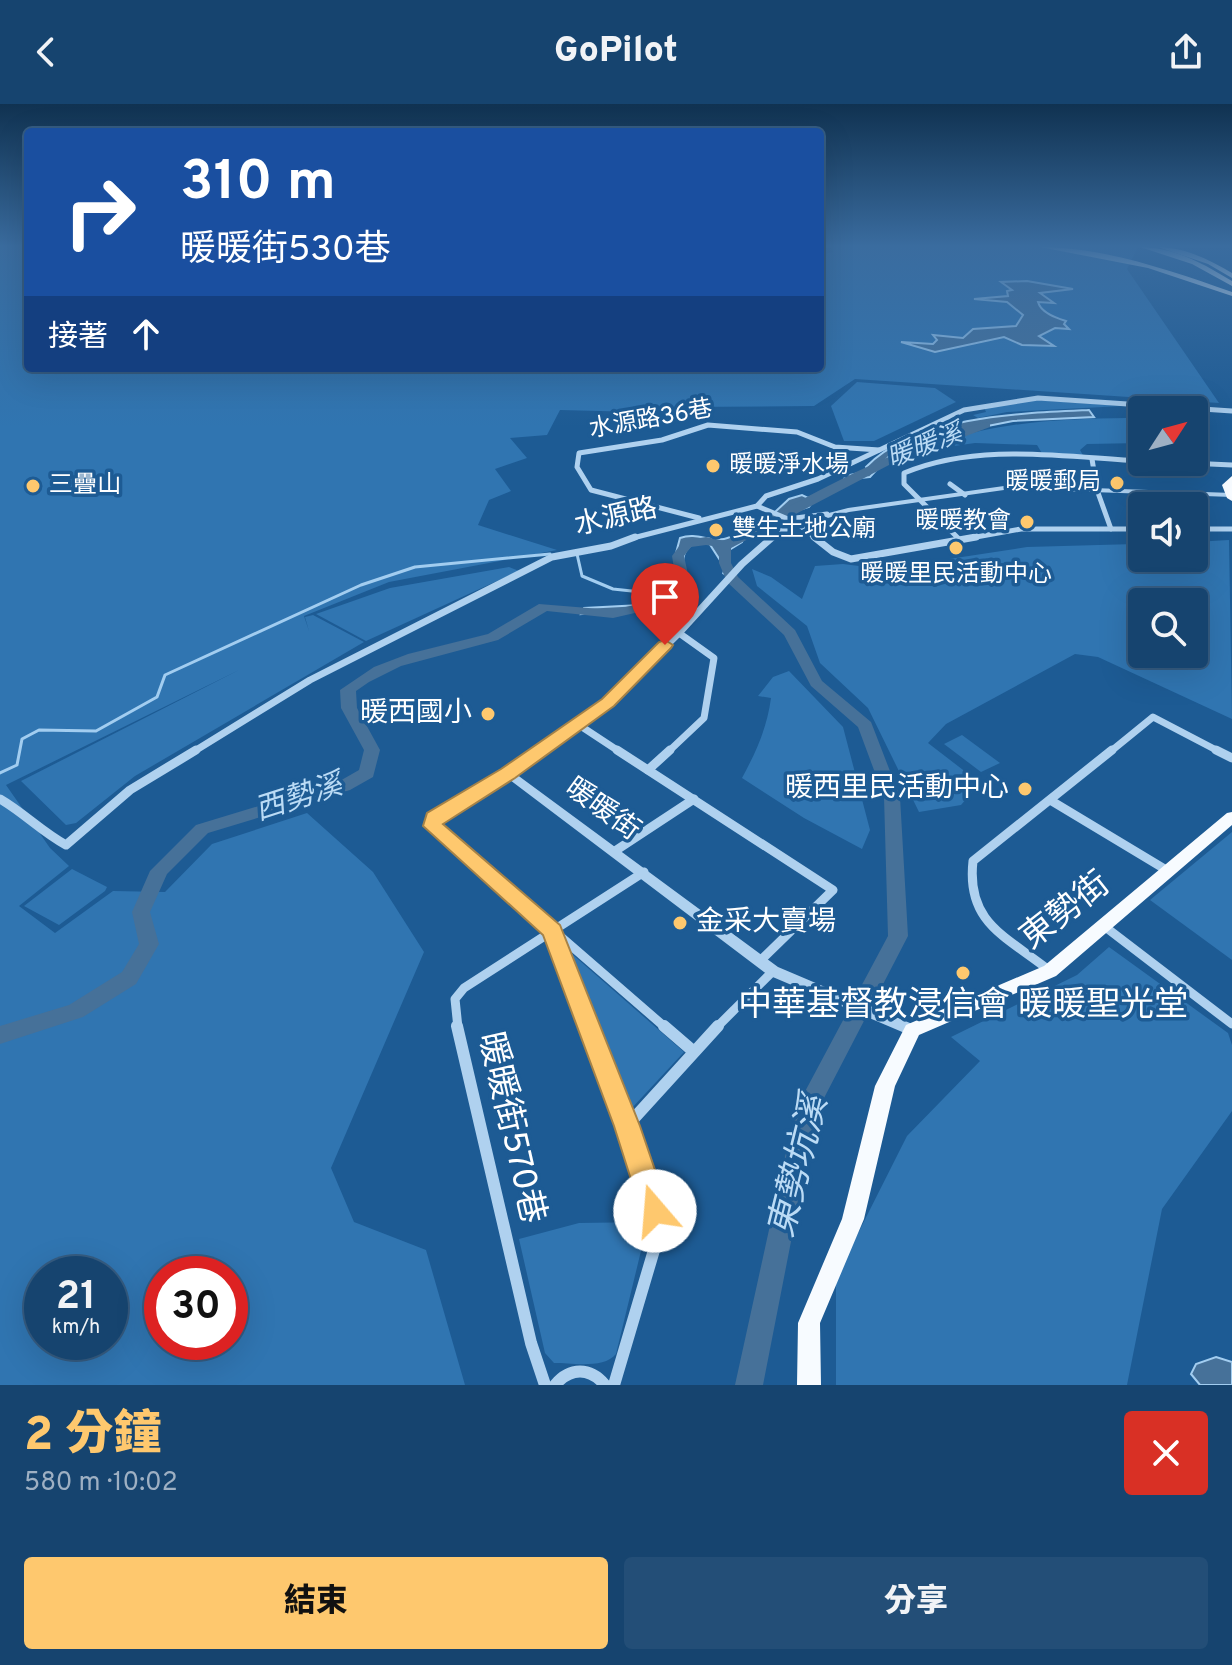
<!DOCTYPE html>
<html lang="zh-TW">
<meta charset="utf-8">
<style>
body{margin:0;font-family:Overpass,"Noto Sans TC",sans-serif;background:#234e77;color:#f1f3f6;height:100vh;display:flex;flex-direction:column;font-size:30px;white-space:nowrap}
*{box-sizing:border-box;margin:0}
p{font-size:26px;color:#9eb0c3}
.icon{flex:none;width:44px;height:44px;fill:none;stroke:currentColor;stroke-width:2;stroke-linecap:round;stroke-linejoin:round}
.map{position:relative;height:1281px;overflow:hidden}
.drawer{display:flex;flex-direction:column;background:#16446f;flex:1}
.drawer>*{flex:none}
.top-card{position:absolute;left:24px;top:24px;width:800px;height:244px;border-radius:8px;box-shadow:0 8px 32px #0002,0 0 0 2px #355c82;background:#1a4fa0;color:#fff;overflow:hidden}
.needle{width:52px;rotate:54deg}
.buttons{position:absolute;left:1128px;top:292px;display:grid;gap:16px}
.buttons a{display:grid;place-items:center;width:80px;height:80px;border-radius:8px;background:#16446f;box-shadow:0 8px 32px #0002,0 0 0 2px #355c82;font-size:40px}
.speed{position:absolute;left:24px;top:1152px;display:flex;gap:16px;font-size:40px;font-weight:700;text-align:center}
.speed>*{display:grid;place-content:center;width:104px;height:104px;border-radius:50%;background:#16446f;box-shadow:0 8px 32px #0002,0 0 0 2px #355c82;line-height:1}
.speed small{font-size:20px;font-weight:400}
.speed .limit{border:12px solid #d22;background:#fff;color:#111}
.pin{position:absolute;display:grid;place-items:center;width:68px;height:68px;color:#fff;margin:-82px -34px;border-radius:50% 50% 50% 0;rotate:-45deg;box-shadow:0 0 8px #0007}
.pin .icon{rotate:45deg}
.me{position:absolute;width:88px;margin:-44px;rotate:342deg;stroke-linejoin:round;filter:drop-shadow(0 0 6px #0008)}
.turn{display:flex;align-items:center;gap:28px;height:168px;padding:0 24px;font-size:36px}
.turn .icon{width:104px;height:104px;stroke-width:2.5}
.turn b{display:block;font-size:56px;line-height:68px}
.then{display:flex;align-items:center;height:76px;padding:0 24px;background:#0003;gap:16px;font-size:30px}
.round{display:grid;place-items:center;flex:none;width:84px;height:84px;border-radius:8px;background:#234e77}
.summary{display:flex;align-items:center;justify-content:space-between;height:136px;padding:0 24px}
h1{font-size:48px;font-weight:800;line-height:60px;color:#fec86e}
.action{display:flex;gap:16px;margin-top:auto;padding:16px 24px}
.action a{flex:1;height:92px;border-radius:8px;background:#fec86e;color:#111;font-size:32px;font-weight:800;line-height:92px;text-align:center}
.action a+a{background:#234e77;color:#f1f3f6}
header{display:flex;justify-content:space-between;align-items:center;height:104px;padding:0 24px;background:#16446f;font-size:36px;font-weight:800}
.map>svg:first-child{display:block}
.green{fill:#3075b1;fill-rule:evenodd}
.water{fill:#467199;stroke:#a2cdf0;stroke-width:2}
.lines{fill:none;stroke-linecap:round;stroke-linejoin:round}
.stream{stroke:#a2cdf0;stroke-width:3}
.river{fill:#467199;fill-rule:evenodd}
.minor-far3{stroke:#afd1ef;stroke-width:5}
.minor-far2{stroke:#afd1ef;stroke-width:7}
.minor-far1{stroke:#afd1ef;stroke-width:9}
.minor{stroke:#afd1ef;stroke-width:12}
.tertiary{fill:#afd1ef;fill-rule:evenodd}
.primary{fill:#f7fbff;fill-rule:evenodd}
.trunk{fill:#fbfdff;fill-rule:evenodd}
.motorway{fill:#fff;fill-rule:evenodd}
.route{fill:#fec86e;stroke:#a58248;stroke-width:2}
.poi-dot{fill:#fec86e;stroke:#1d5b94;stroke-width:3}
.labels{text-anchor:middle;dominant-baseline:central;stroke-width:7;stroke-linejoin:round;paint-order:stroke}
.far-street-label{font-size:24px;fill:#fff;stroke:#1d5b94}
.far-poi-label{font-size:24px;fill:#fff;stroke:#1d5b94;text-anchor:start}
.far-water-label{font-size:26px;font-style:italic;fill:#bbdbf5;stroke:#1d5b94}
.street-label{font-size:28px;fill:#fff;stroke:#1d5b94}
.poi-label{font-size:28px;fill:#fff;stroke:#1d5b94;text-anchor:end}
.water-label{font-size:30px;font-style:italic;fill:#bbdbf5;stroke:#1d5b94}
.near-street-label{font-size:34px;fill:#fff;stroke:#1d5b94}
.near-poi-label{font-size:34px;fill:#fff;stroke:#1d5b94}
.near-water-label{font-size:36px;font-style:italic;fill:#bbdbf5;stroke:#1d5b94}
</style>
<header><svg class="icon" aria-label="back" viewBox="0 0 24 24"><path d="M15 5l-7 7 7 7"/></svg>GoPilot<svg class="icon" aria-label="share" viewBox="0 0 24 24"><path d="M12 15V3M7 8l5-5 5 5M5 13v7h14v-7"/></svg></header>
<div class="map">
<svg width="1232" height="1281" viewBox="0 0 1232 1281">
<rect width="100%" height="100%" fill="#1d5b94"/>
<g class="green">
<path d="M0,143H28V264H820V151L833,148L830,143H1138L1127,165L1219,299L855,275L814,302L682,303L640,308L560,306L547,331L510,334L527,354L495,365L511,387L489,396L478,421L557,446L389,478L304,512L309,527L305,513L313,511L364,538L135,672L76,719L66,721L21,677L239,566L6,681L50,744L69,762L19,802L55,829L113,787L165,788L212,740L307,709L373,768L424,848L331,1064L354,1118L426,1146L465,1281H0ZM42,1170H110V1238H42ZM162,1170H230V1238H162Z"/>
<polygon points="857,278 935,284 956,298 874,337 844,337 831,302"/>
<polygon points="1034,296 1122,302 1007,308 978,314 973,311 986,308 984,303"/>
<path d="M1127,314L1142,317V339L1087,340L1080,346L1084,353L1043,351L1037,341L975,339L947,343L942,338C1003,317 1063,315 1127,314Z"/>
<path d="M1142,430V454H1194V438L1229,436L1232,615L1098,553L1075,550L946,620L928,639L980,679L961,701L919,708L868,604L820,559L807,522L757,482L752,465L771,473L802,495L815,462L843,460L883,465L1027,443L1135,440L1128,431ZM1142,498H1194V550H1142Z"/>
<polygon points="509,463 519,467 366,537 316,510 390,484"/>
<path d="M789,567L843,623L870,726L862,745L804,714L742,674C756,648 767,624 771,594L758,592L773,573Z"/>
<polygon points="962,631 1000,659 981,668 944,640"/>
<polygon points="1232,728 1232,856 1150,796"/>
<polygon points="72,765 107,783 105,787 59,821 24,802"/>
<polygon points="564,843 684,948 631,1005"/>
<polygon points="1109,843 1228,929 1232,941 1232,1007 1162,1105 1127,1281 836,1281 836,1173 907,1032 980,957 951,933 1077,871"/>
<path d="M648,1118L616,1250C604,1265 572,1259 554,1259L545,1249L519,1135L579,1119Z"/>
</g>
<g class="water">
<path d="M1027,177L1073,185L1040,189L1054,199L1038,198C1041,209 1056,214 1066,217L1064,220L1069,225L1055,224L1039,232L1054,242L1022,241L1004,233L935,248L901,238L933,240L937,236L933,231L963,234L973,225L1016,222L1023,211L1007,198L974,195L1008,192L1007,187L1012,186L1001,178Z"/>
<path d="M1089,306L1094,313L1013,317L952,329L893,348L870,373C853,373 836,385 818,390L809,403L781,411L775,408L789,395L802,391L808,394L843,380L845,372L868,367L866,363C915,312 1022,309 1089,306Z"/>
<path d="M770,410L777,413L745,430L742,438L726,448L730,463L723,470L725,464L707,436C677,440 682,460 686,484L673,502L581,510L584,504L641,501L683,485L676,449L680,434C697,428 708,438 724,435C739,432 755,418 770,410Z"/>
<polygon points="1216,1253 1232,1258 1232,1281 1200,1281 1191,1270 1196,1260"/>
</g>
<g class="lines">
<g class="stream">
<polyline points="577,450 582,472 613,485 669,491"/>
<polyline points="0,669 17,661 22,635 39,626 96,627 157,593 165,571 361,481 415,463 550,450"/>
</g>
<path class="river" d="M986,318L990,319V323L889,361L731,444V459L738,473L795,526L822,577L871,618L900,693L908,832L823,996L812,1030L763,1281H735L790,1030L801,995L888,832L884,693L858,623L811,582L784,531L727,478L719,459V443L706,441L691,443L684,452L691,484L661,503L613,514L547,507L498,536L401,562L369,578L356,587L357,604L380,646L373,673L350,686L208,729L167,770L150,808L159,840L136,880L83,913L0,940V922L69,901L122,868L139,840L132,808L150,767L196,721L338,678L359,666L364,646L341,604L340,586L374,563L408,550L488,530L539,500L613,506L651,497L677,482L672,452L683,437L706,433L725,437C809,392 893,343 986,318Z"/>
<g class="minor-far3">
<polyline points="1092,355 1097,386 1111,425"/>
<polyline points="1166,358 1232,361"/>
<polyline points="950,380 965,391"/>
<polyline points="757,402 788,415 827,410"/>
<polyline points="699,414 591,386 577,363 579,349 662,336 708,321 797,328 835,343 879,346"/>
<polyline points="797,419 817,435"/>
<polyline points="1194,425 1232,425"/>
<polyline points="629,435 757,402 766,392 818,375 964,306 1038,294 1232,307"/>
<path d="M959,435L904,380V369C978,338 1064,353 1142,357"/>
<polyline points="965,435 1021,425 1142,425"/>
</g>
<g class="minor-far2">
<polyline points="814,433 833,448 851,455 976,433"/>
<polyline points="576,619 620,648"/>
<polyline points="193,648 310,576 552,453 611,442 635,433"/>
<polyline points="668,648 704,614 714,554 679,529"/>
<polyline points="1110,648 1153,613 1220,648"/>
</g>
<g class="minor-far1">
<polyline points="617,646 833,786 761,856"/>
<polyline points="1216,646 1232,654"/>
<polyline points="648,666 670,646"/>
<polyline points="508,670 434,714 433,722 666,924"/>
<path d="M0,695C24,709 42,728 66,741L130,686L196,646"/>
<polyline points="1050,696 1168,767"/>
<polyline points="615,747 694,695"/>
<polyline points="1104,822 1232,920"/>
<polyline points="552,827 589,924"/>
<path d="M1050,867C1006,832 966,819 973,757L1112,646"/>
<polyline points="458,924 455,895 464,884 644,768"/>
<polyline points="716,924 773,867"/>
</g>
<g class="minor">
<polyline points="457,922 531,1239 545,1281"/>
<polyline points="588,922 655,1107 657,1136 614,1281"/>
<polyline points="664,922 693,947"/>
<polyline points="627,1022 718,922"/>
<path d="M555,1281C570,1263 590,1263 605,1281"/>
</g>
<polygon class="tertiary" points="1011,381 1232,389 1232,393 1011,385 849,408 796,423 778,433 745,462 682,531 612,600 516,670 778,863 917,922 919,926 917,930 912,932 907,930 768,871 502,670 604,596 676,527 739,458 772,429 790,419 848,404"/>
<g class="primary">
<polygon points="1232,372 1232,397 1227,394 1222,381"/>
<polygon points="1232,708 1232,721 1056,872 919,931 895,982 864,1115 820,1219 821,1281 797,1281 798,1219 842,1115 875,982 906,921 1044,862 1227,709"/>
</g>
<g class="trunk">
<path d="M1040,143C1104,143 1172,167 1232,188V192L1148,164Z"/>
<path d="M1158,143C1184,143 1210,156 1232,169V174L1208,160Z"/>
</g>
<path class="motorway" d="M1140,143C1174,143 1204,160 1232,177V182L1192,160Z"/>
</g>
<linearGradient id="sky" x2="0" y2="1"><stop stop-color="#103251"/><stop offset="0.44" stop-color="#3a6c9f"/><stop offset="1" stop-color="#3a6c9f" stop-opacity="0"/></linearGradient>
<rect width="1232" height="323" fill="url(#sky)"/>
<polygon class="route" points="665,536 673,541 671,544 614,602 515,674 443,720 560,821 640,1022 669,1107 664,1116 655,1120 645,1116 641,1107 614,1022 543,831 423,722 427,709 501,665 602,595 659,538"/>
<g class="poi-dot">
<circle cx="713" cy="362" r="8"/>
<circle cx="1117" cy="379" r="8"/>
<circle cx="33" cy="382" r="8"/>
<circle cx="1027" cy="418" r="8"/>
<circle cx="716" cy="426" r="8"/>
<circle cx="956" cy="444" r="8"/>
<circle cx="488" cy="610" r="8"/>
<circle cx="1025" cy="685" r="8"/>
<circle cx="680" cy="819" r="8"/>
<circle cx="963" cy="869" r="8"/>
</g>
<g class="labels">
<g class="far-street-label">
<text transform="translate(651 316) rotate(-10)">水源路36巷</text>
</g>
<g class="far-poi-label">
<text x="729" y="362">暖暖淨水場</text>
<text x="1101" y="379" text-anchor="end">暖暖郵局</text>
<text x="49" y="382">三疊山</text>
<text x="1011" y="418" text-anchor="end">暖暖教會</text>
<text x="732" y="426">雙生土地公廟</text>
<text x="956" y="471" text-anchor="middle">暖暖里民活動中心</text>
</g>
<g class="far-water-label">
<text transform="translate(925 343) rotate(-21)">暖暖溪</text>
</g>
<g class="street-label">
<text transform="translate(616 414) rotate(-13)">水源路</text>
<text transform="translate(602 706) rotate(36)">暖暖街</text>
</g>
<g class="poi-label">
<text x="472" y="610">暖西國小</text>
<text x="1009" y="685">暖西里民活動中心</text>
<text x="696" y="819" text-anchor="start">金采大賣場</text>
</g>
<g class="water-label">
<text transform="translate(299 695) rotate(-18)">西勢溪</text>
</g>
<g class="near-street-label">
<text transform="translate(1066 808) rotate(-38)">東勢街</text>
<text transform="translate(510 1024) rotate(77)">暖暖街570巷</text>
</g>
<g class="near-poi-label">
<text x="963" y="902">中華基督教浸信會 暖暖聖光堂</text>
</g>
<g class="near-water-label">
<text transform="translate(800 1063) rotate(-76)">東勢坑溪</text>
</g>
</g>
</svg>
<div class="buttons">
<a><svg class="needle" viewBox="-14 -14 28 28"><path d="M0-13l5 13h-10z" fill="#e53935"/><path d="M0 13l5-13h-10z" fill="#9eb0c3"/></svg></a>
<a><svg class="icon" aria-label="sound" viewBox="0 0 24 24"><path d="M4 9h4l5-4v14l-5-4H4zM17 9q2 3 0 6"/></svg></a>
<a><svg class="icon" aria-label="search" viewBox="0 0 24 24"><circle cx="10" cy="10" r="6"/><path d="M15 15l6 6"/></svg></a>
</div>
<div class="speed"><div>21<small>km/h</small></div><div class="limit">30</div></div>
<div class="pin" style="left:665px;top:541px;background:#d93025"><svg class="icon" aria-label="arrive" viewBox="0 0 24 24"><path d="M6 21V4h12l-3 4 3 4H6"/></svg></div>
<svg class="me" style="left:655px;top:1107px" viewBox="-20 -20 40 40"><circle r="19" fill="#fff"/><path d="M0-13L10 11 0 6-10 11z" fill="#fec86e"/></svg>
<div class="top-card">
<div class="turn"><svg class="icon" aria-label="right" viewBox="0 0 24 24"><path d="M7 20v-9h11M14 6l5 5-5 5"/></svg><div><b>310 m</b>暖暖街530巷</div></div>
<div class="then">接著<svg class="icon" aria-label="ahead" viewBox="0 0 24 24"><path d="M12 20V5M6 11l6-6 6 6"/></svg></div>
</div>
</div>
<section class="drawer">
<div class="summary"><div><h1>2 分鐘</h1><p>580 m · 10:02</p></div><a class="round" style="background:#d93025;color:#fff"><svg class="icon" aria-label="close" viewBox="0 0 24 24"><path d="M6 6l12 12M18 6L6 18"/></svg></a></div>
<div class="action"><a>結束</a><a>分享</a></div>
</section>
